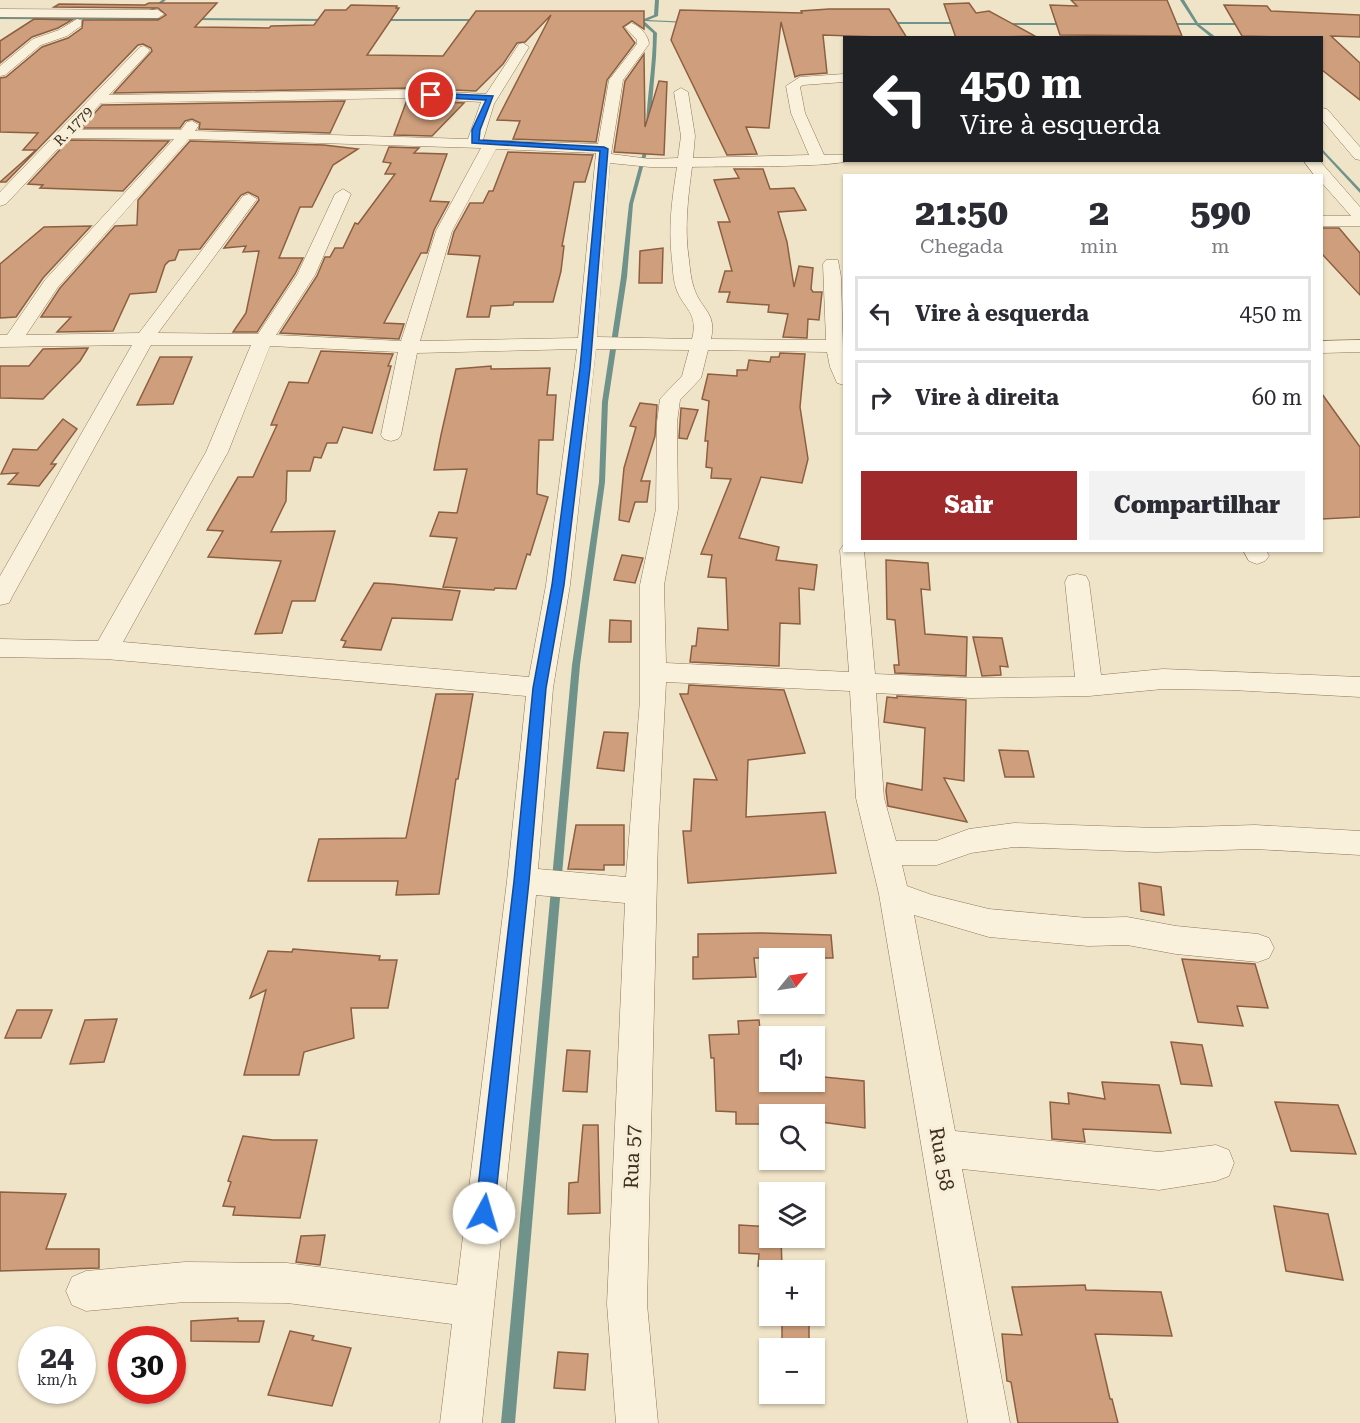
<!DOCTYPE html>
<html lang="pt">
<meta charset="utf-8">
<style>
body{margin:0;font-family:"Roboto Serif",serif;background:#f2f2f3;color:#2b2b33;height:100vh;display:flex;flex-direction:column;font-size:22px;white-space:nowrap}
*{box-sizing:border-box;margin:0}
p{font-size:20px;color:#7c7c81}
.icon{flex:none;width:33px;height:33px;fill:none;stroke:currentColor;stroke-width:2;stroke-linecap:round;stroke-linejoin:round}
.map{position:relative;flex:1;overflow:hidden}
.side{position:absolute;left:843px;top:174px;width:480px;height:378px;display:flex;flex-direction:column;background:#fff;border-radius:0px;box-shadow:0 2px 4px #0004}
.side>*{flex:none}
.top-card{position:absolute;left:843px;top:36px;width:480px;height:126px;border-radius:0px;box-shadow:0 2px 4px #0004;background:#202124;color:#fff;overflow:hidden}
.needle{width:39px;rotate:60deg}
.controls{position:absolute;left:759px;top:948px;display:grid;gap:12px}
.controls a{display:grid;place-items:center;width:66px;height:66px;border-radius:0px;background:#fff;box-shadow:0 2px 4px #0004;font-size:30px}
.speed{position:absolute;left:18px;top:1326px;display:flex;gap:12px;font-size:30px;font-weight:700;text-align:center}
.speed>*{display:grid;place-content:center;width:78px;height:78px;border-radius:50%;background:#fff;box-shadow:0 2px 4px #0004;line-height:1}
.speed small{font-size:15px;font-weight:400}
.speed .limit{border:9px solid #d22;background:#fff;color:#111}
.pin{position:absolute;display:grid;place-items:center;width:51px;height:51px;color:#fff;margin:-26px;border:3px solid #fff;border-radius:50%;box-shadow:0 2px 6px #0007}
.me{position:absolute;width:66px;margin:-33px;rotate:6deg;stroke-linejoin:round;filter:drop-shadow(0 0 4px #0008)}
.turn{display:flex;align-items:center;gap:21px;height:126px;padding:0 18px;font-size:27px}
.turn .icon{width:78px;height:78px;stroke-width:2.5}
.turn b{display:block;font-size:42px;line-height:51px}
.eta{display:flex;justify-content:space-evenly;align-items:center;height:102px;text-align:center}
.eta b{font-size:36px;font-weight:800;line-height:42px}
.button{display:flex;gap:12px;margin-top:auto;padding:12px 18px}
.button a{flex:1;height:69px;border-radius:0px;background:#9e2a2b;color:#fff;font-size:24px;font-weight:800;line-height:69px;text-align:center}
.button a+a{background:#f2f2f3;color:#2b2b33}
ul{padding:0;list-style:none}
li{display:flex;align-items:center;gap:18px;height:75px;margin:0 12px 9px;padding:0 6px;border:3px solid #e1e1e2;border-radius:0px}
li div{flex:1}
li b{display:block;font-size:22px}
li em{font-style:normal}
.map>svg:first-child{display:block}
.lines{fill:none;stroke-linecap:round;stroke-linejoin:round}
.stream{fill:#6f938a;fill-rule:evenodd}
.building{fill:#cf9f7d;stroke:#8d5f41;stroke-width:1.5}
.minor-casing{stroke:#8d765c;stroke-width:1}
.minor{fill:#faf1dc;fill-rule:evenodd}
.route{fill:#1a73e8;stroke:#114b97;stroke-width:1.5}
.labels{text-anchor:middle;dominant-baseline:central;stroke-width:6;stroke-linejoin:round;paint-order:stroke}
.far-street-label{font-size:14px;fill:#3d2e20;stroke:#f7eed8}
.near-street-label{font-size:20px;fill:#3d2e20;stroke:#f7eed8}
</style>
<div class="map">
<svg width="1360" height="1423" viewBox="0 0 1360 1423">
<rect width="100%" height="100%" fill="#f0e4c8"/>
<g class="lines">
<g class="stream">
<polygon points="162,0 166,0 144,18 169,18 170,20 0,19 0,17 142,18 142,16"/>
<path d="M655,0H659L658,16L648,20L690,22L688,23L644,21L657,33L656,57L650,127L648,128L646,127C647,96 653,65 653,33L639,21L654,15Z"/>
<polygon points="1180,0 1184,0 1198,23 1246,23 1248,24 1246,25 1200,25 1217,38 1212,38 1196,25 1167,25 1168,23 1195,23"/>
<polygon points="193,18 328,19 330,20 328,21 192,20"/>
<polygon points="378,19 481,19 483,20 481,21 379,21"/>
<polygon points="886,22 961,22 963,23 961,24 885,24"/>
<polygon points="1002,23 1066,23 1068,24 1066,25 1003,25"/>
<polygon points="647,144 649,145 633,204 627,277 608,402 605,482 580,665 515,1423 501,1423 572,665 599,482 602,402 621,277 629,204 645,145"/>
<polygon points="1322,149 1360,189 1360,193 1322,152"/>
</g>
</g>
<g class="building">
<polygon points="1071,0 1167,0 1182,36 1060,35 1050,5 1077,6"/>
<polygon points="149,3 217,3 195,27 269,28 271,26 314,25 325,10 346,10 351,5 397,6 396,8 399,8 367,55 443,56 476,11 644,11 644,29 632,21 623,27 635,43 607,80 596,142 513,139 520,121 497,120 551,15 525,42 517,43 503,64 476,91 411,88 114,93 152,51 151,48 143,44 138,45 6,182 0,182 36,150 23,150 38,133 0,132 0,78 6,77 42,47 68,38 82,28 83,20 158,20 166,15 158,8 54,7 59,4 145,5"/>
<polygon points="969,3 976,13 989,11 1035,36 956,38 944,4"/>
<polygon points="1224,5 1267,6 1271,11 1360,15 1360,37 1331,36 1360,63 1360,100 1322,70 1322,38 1242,36"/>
<polygon points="829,9 889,9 907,38 823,35 827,73 800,75 795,77 781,22 769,128 746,127 757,154 727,155 671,40 680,10 802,13 801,11"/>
<polygon points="34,19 72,20 58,28 32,37 0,63 0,41"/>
<polygon points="644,54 645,127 659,81 667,82 664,155 614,152 625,81"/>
<polygon points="407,100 411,100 464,103 432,136 394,135"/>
<polygon points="345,101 330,133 199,129 200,123 192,119 185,121 180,128 81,128 102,105"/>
<polygon points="69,140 169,141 123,191 40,188 43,185 28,184"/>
<polygon points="190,141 324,145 358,149 333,165 312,207 300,207 279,258 303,258 295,274 257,332 233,332 246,313 259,251 243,252 246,246 224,248 259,200 258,197 248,192 241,195 200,249 179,250 175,260 169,261 165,265 156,292 130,294 113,331 57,332 71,317 41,317 60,288 115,226 137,225 138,200"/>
<polygon points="389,147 419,148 414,153 447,154 430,201 449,202 434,230 427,253 421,253 384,323 404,324 399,339 280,333 317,276 325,257 330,257 335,248 343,248 355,223 358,224 395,174 385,174 391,163 383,162"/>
<polygon points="508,152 593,155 585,182 574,182 562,246 564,246 561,271 553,302 514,302 513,305 491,306 489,317 467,317 480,256 448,254 454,232 470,203 483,203 489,191 493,191"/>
<polygon points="734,169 763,169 770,189 794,188 806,210 778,212 787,242 794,287 799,266 813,268 811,289 813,292 822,292 819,320 808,319 807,338 783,337 788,314 768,312 769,305 727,302 730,292 719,292 725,271 732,271 718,222 730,222 714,180 739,178"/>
<polygon points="91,226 43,278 16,317 0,318 0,264 44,227"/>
<polygon points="1322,228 1339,228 1360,253 1360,295 1322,254"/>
<polygon points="663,248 662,283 639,283 640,251"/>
<polygon points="88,348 80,361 43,399 0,398 0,366 29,366 43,349"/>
<polygon points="321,351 393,354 388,366 391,366 372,433 343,427 337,443 327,443 321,458 314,457 310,471 287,471 286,501 271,532 335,531 315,601 292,601 282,633 255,634 281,561 208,557 223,531 207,530 238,477 253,477 277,425 271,425 289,382 308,383"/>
<polygon points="780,353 805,354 800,407 808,459 802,483 761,477 739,538 779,547 776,560 817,565 814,590 799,588 800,624 780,623 779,666 690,662 692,646 696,646 698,628 728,630 726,578 708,577 712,555 701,554 731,479 711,478 712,468 706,467 708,441 705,441 709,401 702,399 708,374 737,376 737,370 747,370 749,360 770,362 771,357 779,357"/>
<polygon points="160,357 192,357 173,404 137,405"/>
<polygon points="491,366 491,369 550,368 547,395 556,395 553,440 539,440 537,491 537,494 548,497 530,555 527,554 516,589 495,588 494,590 443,587 457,538 430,536 439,512 457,513 467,469 434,470 441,435 456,369"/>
<polygon points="1322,394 1360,447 1360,517 1322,519"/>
<polygon points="640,403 657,405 655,436 641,481 650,481 647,502 635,502 629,522 619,520 624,468 636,427 630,426"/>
<polygon points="681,408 698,410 687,439 679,438"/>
<polygon points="63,419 77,429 51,464 56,464 39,486 8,484 18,473 1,474 13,449 37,450"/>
<polygon points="622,555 643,558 635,583 614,580"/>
<polygon points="886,560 928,563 930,590 921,589 925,634 967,637 966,676 895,673 894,665 899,665 895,620 887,619"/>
<polygon points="374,583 391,584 460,591 452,620 392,618 381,650 343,647 346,641 341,640"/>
<polygon points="610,620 631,621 631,642 609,642"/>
<polygon points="973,637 1002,638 1008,667 1000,666 1001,675 982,676"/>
<polygon points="689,685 784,690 805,753 748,760 746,817 825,812 836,873 688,883 683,831 691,831 694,779 717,780 680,694 688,694"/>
<polygon points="436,694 473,694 458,779 456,779 439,894 396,895 398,881 308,881 319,839 406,838"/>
<polygon points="897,696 966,700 964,781 944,778 967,822 888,806 886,791 887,783 922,790 925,728 884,722 887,697 897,698"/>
<polygon points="604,732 628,733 624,771 597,768"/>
<polygon points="999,750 1028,751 1034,777 1005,777"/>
<polygon points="576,825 624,825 624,865 604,865 604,870 568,869"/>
<polygon points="1139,883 1161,887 1164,915 1141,911"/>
<polygon points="760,933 831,935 833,958 754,958 756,977 693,979 693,957 698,957 698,934"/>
<polygon points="293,949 380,956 379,960 397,960 388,1008 351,1008 354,1038 304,1052 299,1075 244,1075 266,990 250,998 268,951 292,952"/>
<polygon points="1182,959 1255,964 1268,1008 1237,1006 1243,1026 1198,1022"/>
<polygon points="17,1010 52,1010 41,1038 5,1038"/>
<polygon points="117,1019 104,1062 70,1064 85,1020"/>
<polygon points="759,1020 765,1078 770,1078 770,1082 814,1082 814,1076 864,1081 865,1128 814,1121 814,1114 770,1114 770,1124 736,1124 736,1112 716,1111 714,1058 711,1058 709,1035 739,1034 738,1021"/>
<polygon points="1171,1042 1202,1045 1212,1086 1181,1084"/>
<polygon points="567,1050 590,1051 587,1092 563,1091"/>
<polygon points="1102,1082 1159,1085 1171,1133 1083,1129 1085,1142 1052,1139 1050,1102 1069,1104 1068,1093 1105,1099"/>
<polygon points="1275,1102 1338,1105 1356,1154 1291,1151"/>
<polygon points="583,1125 598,1125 600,1213 568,1214 569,1183 578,1182"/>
<polygon points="243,1136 273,1140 317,1140 300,1218 233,1215 235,1207 223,1206 231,1182 228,1181"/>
<polygon points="0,1192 66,1194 46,1249 99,1249 99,1268 0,1271"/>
<polygon points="1274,1206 1328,1214 1343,1280 1286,1271"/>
<polygon points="739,1225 770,1227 770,1238 781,1238 782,1267 758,1266 759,1254 739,1253"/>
<polygon points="325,1235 320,1265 296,1262 301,1236"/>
<polygon points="1085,1285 1086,1290 1161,1292 1172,1336 1095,1334 1110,1399 1112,1399 1118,1423 1018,1423 1011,1382 1007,1381 1002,1334 1022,1335 1012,1287"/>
<polygon points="238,1318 238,1321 264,1321 259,1342 191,1341 191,1321"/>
<polygon points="782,1322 809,1324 809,1348 782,1348"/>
<polygon points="290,1331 314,1336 312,1340 351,1348 332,1406 268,1395"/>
<polygon points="558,1352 588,1354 585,1390 554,1388"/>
</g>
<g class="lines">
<defs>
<g id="minor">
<polygon points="0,9 158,10 164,14 158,18 0,17"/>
<polygon points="77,19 81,20 81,26 67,36 41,45 5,75 0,76 0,66 33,39 59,30"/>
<path d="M631,23C639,25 649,36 649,44L623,80L611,154L650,159L678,158L681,136L674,92L681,88L688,92L695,136L693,158L809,155L791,113L786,86L800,77L844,74V82L803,85L800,87L805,113L824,155H844V160H850C838,168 716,166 692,167C688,198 684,228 689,260C690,269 691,280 694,288C701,310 717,312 711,339L826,340L823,264L826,260H838L841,277L844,385L837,383L830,367L827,352L708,350L701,378L680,400L677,422L678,509L664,585L666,663L849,672L840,550L844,544V550H864L875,674L971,678L1075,677L1065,582L1068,576L1077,574L1086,576L1089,582L1101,675L1163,669L1360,677V697L1232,690L1163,689L1089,696L971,698L876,693L884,798L896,841H936L969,829L1014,823L1156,828L1255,825L1360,831V855L1255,849L1156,852L1014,847L971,853L937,865H902L907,886L932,895L989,909L1088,918L1127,917L1176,926L1258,934L1269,938L1274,948L1269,958L1258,962L1176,954L1127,945L1088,946L989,937L914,915L955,1131L1159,1152L1216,1145L1229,1150L1234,1163L1229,1176L1216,1181L1159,1190L962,1169L1010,1423H968L879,894L856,798L850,691L666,682L658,836L647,1304L658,1423H616L607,1304L625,903L536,895L482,1423H440L452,1324L287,1303L185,1302L86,1311L72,1305L66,1291L72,1277L86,1271L185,1262L287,1263L457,1285L507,881L526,696L106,659L0,657V639L98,641L206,452L251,345H151L12,597L9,603L0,605V576L132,345L0,347V335H7L45,280L174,139L68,138L6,204L0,206V192L140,47L144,46L150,50L148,53L109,95L411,90L486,94L519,44L523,43L529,47L494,104L483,140L598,144L609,80L637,44V40L625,27ZM411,98L481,102L468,139L195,131L199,125L192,121L187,122L181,130H76L101,103ZM189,139L481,148L436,231L401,341L276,335L315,275L351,194L343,189L335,194L297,275L258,334L158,333L257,199L249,194L243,196L139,333L26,335L58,287ZM496,149L596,153L578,338L420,341L452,231ZM610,163L650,167H677C672,199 668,228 672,260C673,269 673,279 676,288C683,309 699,312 692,339L597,337ZM270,346L398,352L381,435L384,439L391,441L398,439L401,435L417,353L577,349L546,585L529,677L123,642L228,452ZM596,349L689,350L682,376L660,399L657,422L656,509L640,585V700L626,877L538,869L553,688L570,585Z"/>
<polygon points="1322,108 1327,109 1360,147 1360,160 1355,159 1322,120"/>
<polygon points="1303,160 1319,160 1360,207 1360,226 1322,226 1322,216 1351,216 1322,183 1322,176 1315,176"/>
<polygon points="1360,340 1360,352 1322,353 1322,341"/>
<polygon points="1243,550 1266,550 1269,556 1265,561 1257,564 1249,561"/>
</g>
</defs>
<use href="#minor" class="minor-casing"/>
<use href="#minor" class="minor"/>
</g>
<polygon class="route" points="431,93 493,96 480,130 479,140 604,147 608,149 590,368 564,585 546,688 529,881 494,1213 491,1219 484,1222 477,1219 475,1213 514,881 533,688 552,585 580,368 600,151 472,143 472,130 486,100 428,97"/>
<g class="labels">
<g class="far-street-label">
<text transform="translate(73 126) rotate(-46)">R. 1779</text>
</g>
<g class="near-street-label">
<text transform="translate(632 1157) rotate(-88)">Rua 57</text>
<text transform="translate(942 1159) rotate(80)">Rua 58</text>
</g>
</g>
</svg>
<div class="controls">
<a><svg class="needle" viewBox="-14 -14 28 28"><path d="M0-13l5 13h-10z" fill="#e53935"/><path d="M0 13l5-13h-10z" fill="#7c7c81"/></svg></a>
<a><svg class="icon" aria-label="sound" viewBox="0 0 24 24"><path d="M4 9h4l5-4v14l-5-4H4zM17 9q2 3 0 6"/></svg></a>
<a><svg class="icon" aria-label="search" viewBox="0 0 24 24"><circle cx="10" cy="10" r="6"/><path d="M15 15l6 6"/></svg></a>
<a><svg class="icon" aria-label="layers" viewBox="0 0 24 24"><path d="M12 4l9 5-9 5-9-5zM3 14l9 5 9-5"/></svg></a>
<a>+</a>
<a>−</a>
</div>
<div class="speed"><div>24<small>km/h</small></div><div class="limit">30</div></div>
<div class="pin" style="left:431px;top:95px;background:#d93025"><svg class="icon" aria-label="arrive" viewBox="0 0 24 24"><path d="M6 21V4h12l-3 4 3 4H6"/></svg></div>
<svg class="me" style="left:484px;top:1213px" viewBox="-20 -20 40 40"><circle r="19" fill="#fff"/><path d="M0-13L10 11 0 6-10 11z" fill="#1a73e8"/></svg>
<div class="top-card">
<div class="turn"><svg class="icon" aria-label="left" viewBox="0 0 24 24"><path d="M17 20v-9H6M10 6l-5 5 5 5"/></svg><div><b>450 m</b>Vire à esquerda</div></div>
</div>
<section class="side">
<div class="eta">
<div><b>21:50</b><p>Chegada</p></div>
<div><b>2</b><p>min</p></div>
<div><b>590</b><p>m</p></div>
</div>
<ul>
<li><svg class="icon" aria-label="left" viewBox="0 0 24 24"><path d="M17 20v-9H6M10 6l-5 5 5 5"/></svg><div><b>Vire à esquerda</b></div><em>450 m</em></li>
<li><svg class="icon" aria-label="right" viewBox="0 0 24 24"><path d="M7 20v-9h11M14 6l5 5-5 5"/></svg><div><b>Vire à direita</b></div><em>60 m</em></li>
</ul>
<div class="button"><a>Sair</a><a>Compartilhar</a></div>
</section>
</div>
